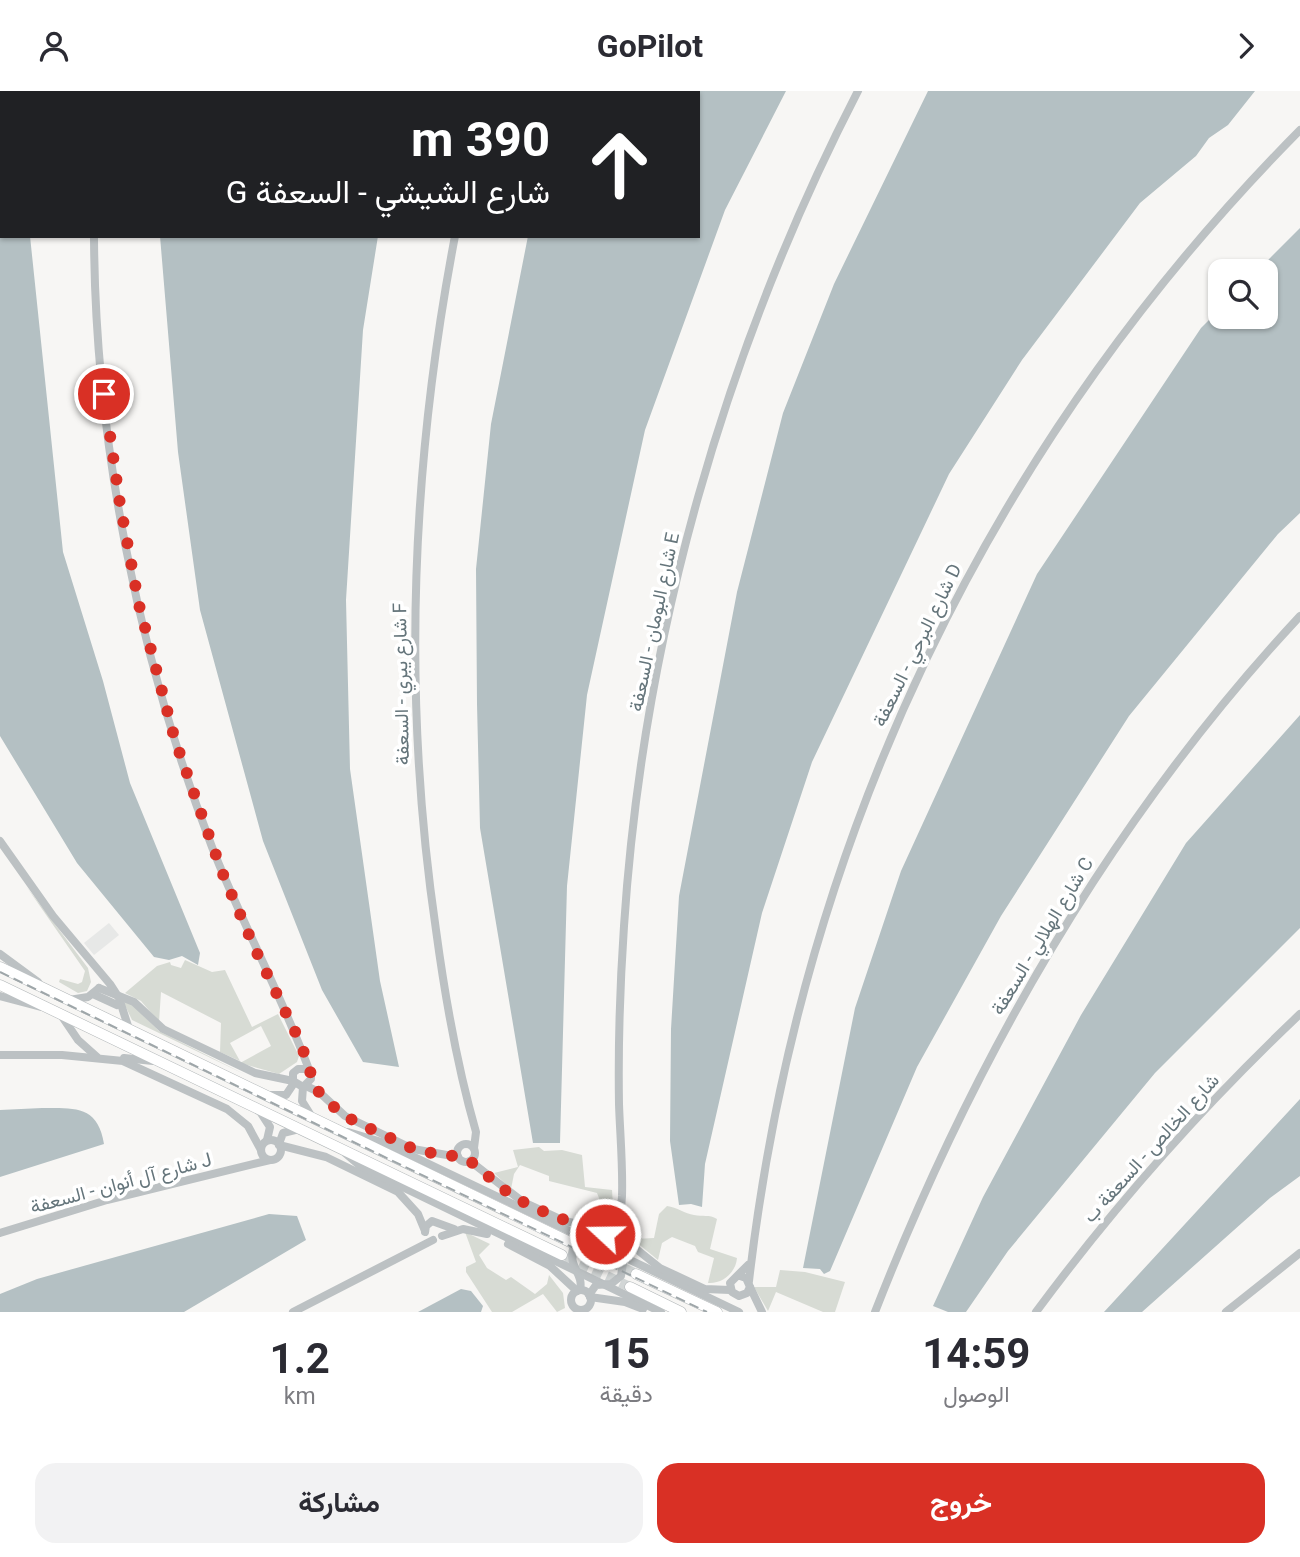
<!DOCTYPE html>
<html lang="ar">
<meta charset="utf-8">
<style>
body{margin:0;font-family:Roboto,Vazirmatn,sans-serif;background:#f2f2f3;color:#2b2b33;direction:rtl;height:100vh;display:flex;flex-direction:column;font-size:26px;white-space:nowrap}
*{box-sizing:border-box;margin:0}
p{font-size:23px;color:#7c7c81}
.icon{flex:none;width:38px;height:38px;fill:none;stroke:currentColor;stroke-width:2;stroke-linecap:round;stroke-linejoin:round}
.map{position:relative;height:1221px;overflow:hidden;direction:ltr}
.drawer{display:flex;flex-direction:column;background:#fff;flex:1}
.drawer>*{flex:none}
.guide{position:absolute;left:0px;top:0px;width:700px;height:147px;box-shadow:0 2px 5px #0004;direction:rtl;background:#202124;color:#fff;overflow:hidden}
.tools{position:absolute;left:1208px;top:168px;display:grid;gap:14px}
.tools a{display:grid;place-items:center;width:70px;height:70px;border-radius:14px;background:#fff;box-shadow:0 2px 5px #0004;font-size:35px}
.pin{position:absolute;display:grid;place-items:center;width:60px;height:60px;color:#fff;margin:-30px;border:4px solid #fff;border-radius:50%;box-shadow:0 2px 7px #0007}
.me{position:absolute;width:77px;margin:-38px;rotate:291deg;stroke-linejoin:round;filter:drop-shadow(0 0 5px #0008)}
.turn{display:flex;align-items:center;gap:24px;height:147px;padding:0 35px;font-size:32px}
.turn .icon{width:91px;height:91px;stroke-width:2.5}
.turn b{display:block;font-size:49px;line-height:60px}
.eta{display:flex;justify-content:space-evenly;align-items:center;height:119px;text-align:center}
.eta b{font-size:42px;font-weight:700;line-height:49px}
.button{display:flex;gap:14px;margin-top:auto;padding:14px 35px}
.button a{flex:1;height:80px;border-radius:21px;background:#d93025;color:#fff;font-size:28px;font-weight:700;line-height:80px;text-align:center}
.button a+a{background:#f2f2f3;color:#2b2b33}
header{display:flex;justify-content:space-between;align-items:center;height:91px;padding:0 35px;background:#fff;font-size:32px;font-weight:700}
.map>svg:first-child{display:block}
.built{fill:#e7e8e7}
.green{fill:#d7dbd4}
.water{fill:#b4c0c3}
.lines{fill:none;stroke-linecap:round;stroke-linejoin:round}
.major-tunnel{stroke:#d2d6d6;stroke-width:10;stroke-dasharray:10 5;stroke-linecap:butt}
.major-casing{stroke:#b0b5b7;stroke-width:11}
.minor{stroke:#bcc1c3;stroke-width:8}
.major{stroke:#fff;stroke-width:10}
.rail{stroke:#9ea6a9;stroke-width:2;stroke-dasharray:10 5;stroke-linecap:butt}
.route{stroke:#d93025;stroke-width:12;stroke-dasharray:0 21.6}
.labels{text-anchor:middle;dominant-baseline:central;stroke-width:7;stroke-linejoin:round;paint-order:stroke}
.street-label{font-size:19px;fill:#65757b;stroke:#fff}
</style>
<header><svg class="icon" aria-label="forward" viewBox="0 0 24 24"><path d="M9 5l7 7-7 7"/></svg>GoPilot<svg class="icon" aria-label="person" viewBox="0 0 24 24"><circle cx="12" cy="8" r="4"/><path d="M4 21q1-7 8-7t8 7"/></svg></header>
<div class="map">
<svg width="1300" height="1221" viewBox="0 0 1300 1221">
<rect width="100%" height="100%" fill="#f7f6f4"/>
<polygon class="built" points="109,832 119,844 94,864 84,852"/>
<g class="green">
<polygon points="26,795 88,877 91,891 87,900 78,902 59,891 60,888 78,893 82,891 85,880"/>
<polygon points="185,869 212,881 225,879 252,936 278,923 299,965 297,971 279,983 240,972 271,955 261,935 230,952 240,970 220,961 221,932 161,901 159,931 141,910 125,902 157,875 170,871 171,874 181,877"/>
<polygon points="123,910 132,913 159,940 246,984 132,929"/>
<polygon points="539,1056 544,1060 562,1059 582,1064 585,1096 612,1099 613,1115 604,1120 597,1102 549,1090 549,1085 520,1074 514,1083 511,1098 494,1082 518,1076 513,1059"/>
<path d="M667,1115C677,1116 685,1123 694,1124C703,1126 709,1123 717,1128L710,1158L737,1167C736,1181 723,1193 708,1192L714,1167L698,1161L695,1155L672,1146L662,1152L658,1169L636,1151L634,1148L654,1147L659,1123Z"/>
<polygon points="465,1141 490,1153 479,1164 487,1177 506,1189 511,1186 535,1203 547,1193 549,1184 563,1202 565,1217 557,1221 543,1203 512,1221 492,1221 466,1181 466,1176 476,1171"/>
<polygon points="780,1179 805,1181 845,1191 835,1221 823,1221 776,1201 768,1220 754,1196 776,1196"/>
</g>
<g class="water">
<polygon points="0,0 402,0 2,2 2,145 30,145 63,461 103,590 130,692 200,862 198,874 182,865 169,869 154,866 77,772 0,645"/>
<polygon points="578,0 786,0 725,119 645,339 587,604 567,795 560,1052 533,1052 480,737 477,613 476,478 491,333 528,145 698,145 698,2"/>
<polygon points="928,0 1255,0 1228,34 1209,47 1196,65 1140,112 1022,269 949,383 812,671 762,822 705,1073 702,1116 691,1113 679,1114 670,1050 671,938 679,805 737,501 783,322 834,193"/>
<polygon points="1300,137 1300,422 1278,443 1129,625 1001,825 917,976 830,1180 824,1183 820,1178 803,1177 855,917 901,780 1037,483 1201,237 1220,218 1220,226 1265,226 1265,180 1257,180"/>
<polygon points="160,145 378,145 363,239 346,509 350,678 380,890 399,976 363,971 322,899 263,750 200,519 178,361"/>
<polygon points="1300,624 1300,837 1155,982 1008,1160 966,1221 948,1221 933,1215 983,1106 1081,924 1186,752"/>
<polygon points="1300,1008 1300,1085 1270,1107 1142,1221 1104,1221"/>
<path d="M42,1017C74,1017 98,1014 104,1053L0,1086V1019Z"/>
<polygon points="269,1123 297,1125 306,1149 184,1221 0,1221 0,1203 37,1188"/>
<polygon points="461,1198 471,1200 483,1215 481,1221 418,1221"/>
</g>
<g class="lines">
<g class="major-tunnel">
<polyline points="570,1151 636,1183"/>
<polyline points="566,1166 630,1196"/>
</g>
<defs>
<g id="major">
<polyline points="0,876 570,1151"/>
<polyline points="0,894 562,1164"/>
<polyline points="636,1183 717,1221"/>
<polyline points="630,1196 681,1221"/>
</g>
</defs>
<use href="#major" class="major-casing"/>
<g class="minor">
<polyline points="490,2 490,0"/>
<path d="M94,145C95,351 138,564 212,756C242,833 283,906 311,984V988L303,996L293,990V982L298,978H305L310,982"/>
<path d="M455,145C411,375 402,608 436,839C445,906 457,975 476,1041L474,1057"/>
<polyline points="0,750 53,825 110,893 119,907 129,938"/>
<polyline points="0,863 38,891"/>
<polyline points="99,897 134,911 163,938 255,982 293,990"/>
<polyline points="93,903 117,914"/>
<polyline points="0,905 41,916"/>
<polyline points="69,909 88,906 99,897"/>
<polyline points="61,924 78,949 97,966"/>
<polyline points="0,964 62,964 123,970 227,1018 248,1035 261,1059"/>
<polyline points="124,967 153,970"/>
<polyline points="306,995 319,1001 345,1025 413,1058 458,1066"/>
<polyline points="303,996 302,1010 312,1026"/>
<polyline points="269,1004 286,1004 294,992"/>
<polyline points="259,1019 270,1036 267,1049"/>
<polyline points="348,1041 385,1052 739,1221"/>
<circle cx="271" cy="1059" r="10"/>
<circle cx="466" cy="1062" r="9"/>
<polyline points="279,1053 283,1042 299,1038"/>
<polyline points="279,1054 326,1066 398,1101 418,1123 425,1140"/>
<polyline points="345,1062 359,1074 394,1092 661,1221"/>
<polyline points="470,1070 523,1111 564,1130 605,1138"/>
<path d="M615,1126L621,1118L622,1105C623,1074 620,1043 619,1013C618,953 620,894 624,835C643,545 725,258 858,0"/>
<circle cx="615" cy="1136" r="10"/>
<polyline points="425,1141 426,1135 432,1130 454,1138"/>
<polyline points="0,1142 107,1109 270,1069"/>
<polyline points="442,1145 463,1138 487,1143"/>
<polyline points="620,1145 660,1177 705,1198 730,1199"/>
<polyline points="508,1153 550,1175 577,1200"/>
<polyline points="740,1185 746,1187 750,1196 747,1202 739,1205 732,1201 730,1192 748,1174"/>
<path d="M749,1190C800,750 988,354 1300,39"/>
<polyline points="750,1196 762,1221"/>
<path d="M580,1199C584,1183 568,1175 573,1158L584,1150L600,1149L606,1140"/>
<circle cx="581" cy="1209" r="10"/>
<polyline points="589,1204 596,1194 611,1193 621,1185 623,1172 615,1156 618,1145"/>
<polyline points="590,1206 625,1211 643,1218"/>
<polyline points="293,1221 433,1149"/>
<path d="M875,1221C975,965 1112,727 1300,525"/>
<path d="M1036,1221C1115,1114 1203,1015 1300,923"/>
<polyline points="1226,1221 1300,1162"/>
</g>
<use href="#major" class="major"/>
<polyline class="rail" points="0,881 707,1221"/>
</g>
<g class="lines">
<polyline class="route" points="104,303 120,413 139,514 175,649 222,781 255,858 301,953 316,998 339,1021 356,1031 418,1060 449,1064 470,1070 513,1106 557,1127 600,1136 605,1138 605,1143"/>
</g>
<g class="labels">
<g class="street-label">
<text transform="translate(654 531) rotate(-78)">شارع البومان - السعفة E</text>
<text transform="translate(917 554) rotate(-64)">شارع البرحي - السعفة D</text>
<text transform="translate(401 593) rotate(-91)">شارع يبري - السعفة F</text>
<text transform="translate(1042 845) rotate(-59)">شارع الهلالي - السعفة C</text>
<text transform="translate(1151 1057) rotate(-48)">شارع الخالص - السعفة ب</text>
<text transform="translate(121 1092) rotate(-15)">شارع آل أنوان - السعفة J</text>
</g>
</g>
</svg>
<div class="tools">
<a><svg class="icon" aria-label="search" viewBox="0 0 24 24"><circle cx="10" cy="10" r="6"/><path d="M15 15l6 6"/></svg></a>
</div>
<div class="pin" style="left:104px;top:303px;background:#d93025"><svg class="icon" aria-label="arrive" viewBox="0 0 24 24"><path d="M6 21V4h12l-3 4 3 4H6"/></svg></div>
<svg class="me" style="left:605px;top:1143px" viewBox="-20 -20 40 40"><circle r="17" fill="#d93025" stroke="#fff" stroke-width="3"/><path d="M0-11L8 9 0 5-8 9z" fill="#fff"/></svg>
<div class="guide">
<div class="turn"><svg class="icon" aria-label="ahead" viewBox="0 0 24 24"><path d="M12 20V5M6 11l6-6 6 6"/></svg><div><b>390 m</b>شارع الشيشي - السعفة G</div></div>
</div>
</div>
<section class="drawer">
<div class="eta">
<div><b>14:59</b><p>الوصول</p></div>
<div><b>15</b><p>دقيقة</p></div>
<div><b>1.2</b><p>km</p></div>
</div>
<div class="button"><a>خروج</a><a>مشاركة</a></div>
</section>
